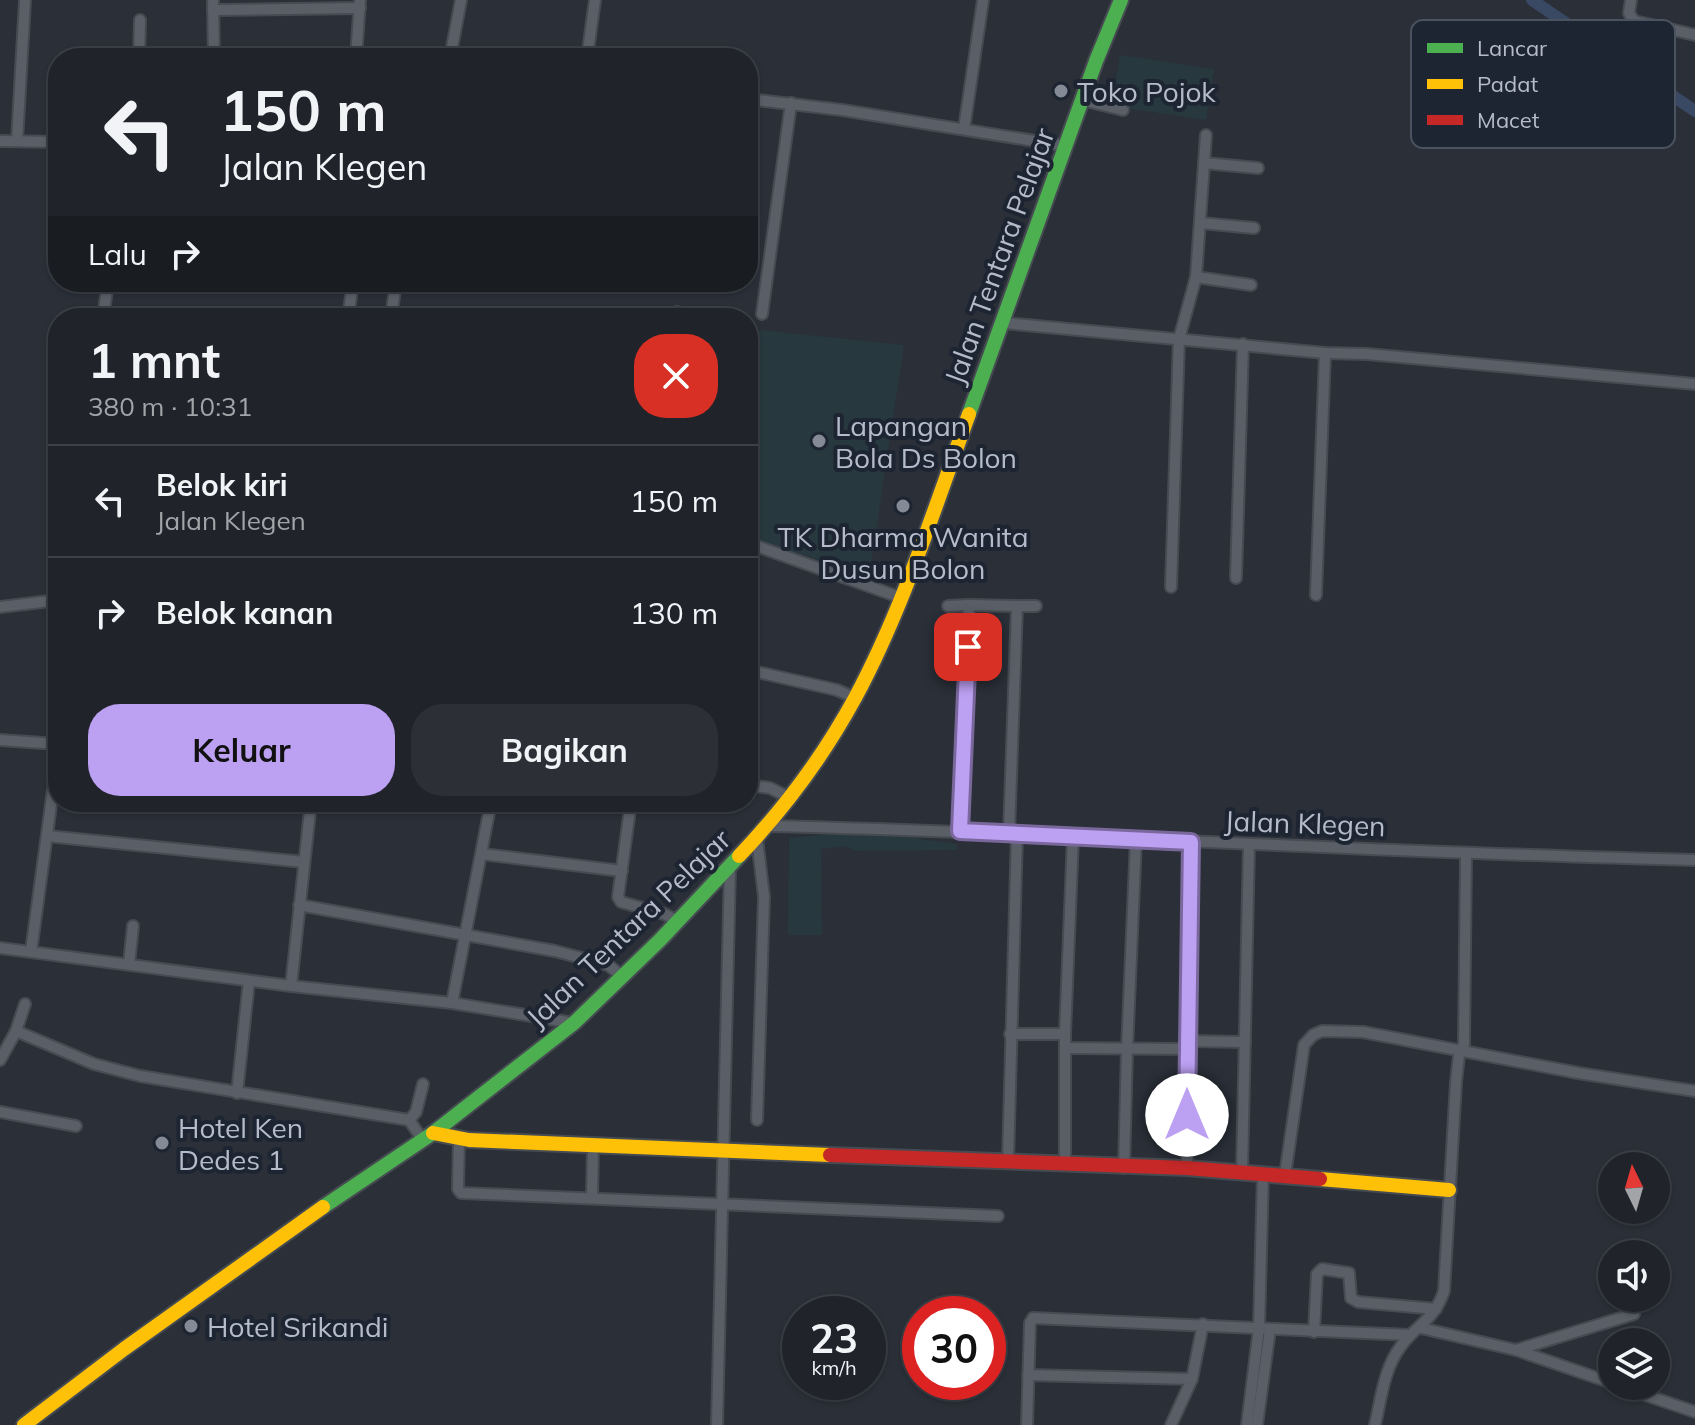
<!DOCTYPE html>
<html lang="id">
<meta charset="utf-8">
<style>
body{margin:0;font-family:Mulish,sans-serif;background:#2d2f36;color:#f1f3f6;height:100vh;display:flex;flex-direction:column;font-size:30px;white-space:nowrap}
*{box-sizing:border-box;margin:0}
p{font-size:26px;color:#a2a4a8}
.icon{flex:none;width:44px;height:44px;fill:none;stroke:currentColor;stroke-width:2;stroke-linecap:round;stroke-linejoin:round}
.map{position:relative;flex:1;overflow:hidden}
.details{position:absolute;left:48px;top:308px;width:710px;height:504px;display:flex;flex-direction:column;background:#20232a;border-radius:32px;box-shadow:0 2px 6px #0004,0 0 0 2px #3d4047}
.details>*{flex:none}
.top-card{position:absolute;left:48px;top:48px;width:710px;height:244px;border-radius:32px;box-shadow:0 2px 6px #0004,0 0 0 2px #3d4047;background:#20232a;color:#f1f3f6;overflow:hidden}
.needle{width:52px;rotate:355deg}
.fabs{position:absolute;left:1598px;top:1152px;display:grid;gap:16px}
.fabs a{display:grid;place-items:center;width:72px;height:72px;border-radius:50%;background:#20232a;box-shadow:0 2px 6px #0004,0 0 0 2px #3d4047;font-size:40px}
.speed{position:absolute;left:782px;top:1296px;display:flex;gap:16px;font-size:40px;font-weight:700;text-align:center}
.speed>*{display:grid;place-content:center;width:104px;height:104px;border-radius:50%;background:#20232a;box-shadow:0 2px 6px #0004,0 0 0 2px #3d4047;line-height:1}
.speed small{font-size:20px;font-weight:400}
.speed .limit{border:12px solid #d22;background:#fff;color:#111}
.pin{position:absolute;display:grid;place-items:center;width:68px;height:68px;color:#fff;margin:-34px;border-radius:16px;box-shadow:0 4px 12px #0006}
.me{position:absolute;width:88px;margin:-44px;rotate:0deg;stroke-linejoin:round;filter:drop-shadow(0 0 6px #0008)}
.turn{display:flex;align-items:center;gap:28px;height:168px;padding:0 40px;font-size:36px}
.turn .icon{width:104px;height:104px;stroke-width:2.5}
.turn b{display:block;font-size:56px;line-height:68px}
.then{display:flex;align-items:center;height:76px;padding:0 40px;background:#0003;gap:16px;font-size:30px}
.round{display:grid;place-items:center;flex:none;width:84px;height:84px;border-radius:32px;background:#2d2f36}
.head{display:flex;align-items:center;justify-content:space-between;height:136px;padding:0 40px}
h1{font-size:48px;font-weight:700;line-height:60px}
.primary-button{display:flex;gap:16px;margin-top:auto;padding:16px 40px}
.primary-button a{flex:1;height:92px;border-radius:32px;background:#bca0f2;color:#111;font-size:32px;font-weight:700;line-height:92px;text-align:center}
.primary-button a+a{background:#2d2f36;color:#f1f3f6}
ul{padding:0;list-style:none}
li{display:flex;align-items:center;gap:24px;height:112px;padding:0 40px;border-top:2px solid #3d4047}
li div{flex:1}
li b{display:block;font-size:30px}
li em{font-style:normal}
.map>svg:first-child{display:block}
.green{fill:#27393e}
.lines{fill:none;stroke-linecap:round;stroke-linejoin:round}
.canal{stroke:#394863;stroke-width:12}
.street-casing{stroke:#464a51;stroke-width:14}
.fast-casing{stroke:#464a51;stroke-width:18}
.slow-casing{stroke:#464a51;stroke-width:18}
.jam-casing{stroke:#464a51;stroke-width:18}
.street{stroke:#5a5e66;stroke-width:10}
.fast{stroke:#4caf50;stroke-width:14}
.slow{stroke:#ffc107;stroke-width:14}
.jam{stroke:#c62828;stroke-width:14}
.route-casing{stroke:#7a689d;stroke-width:20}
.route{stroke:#bca0f2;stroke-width:14}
.poi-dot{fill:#848a96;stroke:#1d2533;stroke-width:3}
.labels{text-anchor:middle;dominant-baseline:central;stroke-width:8;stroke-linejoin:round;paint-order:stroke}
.poi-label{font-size:28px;fill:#b5bbc9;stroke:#1d2533;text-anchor:start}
.street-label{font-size:28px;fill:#b5bbc9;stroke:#1d2533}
.key{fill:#1d2533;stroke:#4b5260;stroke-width:2}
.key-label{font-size:22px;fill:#b5bbc9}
</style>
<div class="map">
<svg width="1695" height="1425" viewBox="0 0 1695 1425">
<rect width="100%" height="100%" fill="#2a2f38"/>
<g class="green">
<polygon points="1120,55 1214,69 1206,120 1112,106"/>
<polygon points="750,329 904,345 869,577 748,536"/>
<polygon points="843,833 911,834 920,839 957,844 957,850 856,851 845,846 821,849 822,935 788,935 789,838"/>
</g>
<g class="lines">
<polyline class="canal" points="1532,0 1695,111"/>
<defs>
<g id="street">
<polyline points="213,0 214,58"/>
<polyline points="1631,0 1629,13 1634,21 1695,35"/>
<polyline points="213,10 360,8"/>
<polyline points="139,58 140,20"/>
<polyline points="356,58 360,0"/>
<polyline points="450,58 461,0"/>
<polyline points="587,58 595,0"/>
<polyline points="748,99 842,110 1066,146"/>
<polyline points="1082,100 1123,110"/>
<polyline points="964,129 983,0"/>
<polyline points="0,141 58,142"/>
<polyline points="17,141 25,0"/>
<polyline points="1204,163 1258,168"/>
<polyline points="1201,223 1254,228"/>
<polyline points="1196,277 1251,285"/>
<polyline points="762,314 791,103"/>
<polyline points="103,318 108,282"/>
<polyline points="348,318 353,282"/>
<polyline points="391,318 396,282"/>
<polyline points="676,318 677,312"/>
<polyline points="1004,323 1325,353 1367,354 1695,384"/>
<polyline points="748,543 899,597"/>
<polyline points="1236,578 1243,344"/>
<polyline points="1171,587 1179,339 1196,277 1206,135"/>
<polyline points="1316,595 1325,353"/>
<polyline points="948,606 969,605"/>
<polyline points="1017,606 1036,606"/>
<polyline points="0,607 58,600"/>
<polyline points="748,670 837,690 855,698"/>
<polyline points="0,740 58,744"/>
<polyline points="748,785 770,788 788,797"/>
<polyline points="631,802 618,897 621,902 664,914 678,921"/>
<path d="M768,826C1077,833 1386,853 1695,860"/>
<polyline points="960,831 969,605 1017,606 1009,833"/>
<polyline points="47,836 304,862"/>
<polyline points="482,854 622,871"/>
<polyline points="299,905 555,951 608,965 622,976"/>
<polyline points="0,948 291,986 452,1003 574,1023"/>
<polyline points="31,952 58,753"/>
<polyline points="129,964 133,926"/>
<polyline points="291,986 311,802"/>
<polyline points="452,1003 491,802"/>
<polyline points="16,1031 25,1004"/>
<polyline points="1010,1034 1065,1034"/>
<polyline points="1188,1041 1245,1042"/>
<polyline points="1065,1048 1188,1049"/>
<polyline points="0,1060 16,1031 94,1064 140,1076 409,1120 423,1140"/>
<polyline points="237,1093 249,981"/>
<polyline points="0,1112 76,1126"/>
<polyline points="409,1120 416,1112 423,1084"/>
<polyline points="757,1120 764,897 757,839"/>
<polyline points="459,1139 458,1189 461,1193 998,1216"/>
<polyline points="1008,1161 1017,833"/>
<polyline points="1065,1163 1065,1034 1073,837"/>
<polyline points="1124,1168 1127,1050 1136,839"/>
<polyline points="1187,1168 1191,842"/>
<polyline points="1242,1172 1249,844"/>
<polyline points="1285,1175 1304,1045 1313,1035 1322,1031 1363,1032 1578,1073 1695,1091"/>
<polyline points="592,1198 593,1146"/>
<polyline points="1421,1328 1516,1350 1612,1383"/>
<polyline points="1314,1332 1317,1274 1322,1269 1349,1273 1351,1298 1358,1302 1436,1309"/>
<polyline points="1516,1350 1634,1314"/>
<polyline points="1028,1375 1192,1379 1171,1425"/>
<polyline points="1192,1379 1203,1324"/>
<polyline points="1619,1386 1695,1412"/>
<polyline points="717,1425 730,867"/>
<polyline points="1027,1425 1030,1323 1033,1318 1410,1335"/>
<polyline points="1247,1425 1259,1328 1263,1173"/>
<polyline points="1257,1425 1270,1329"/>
<path d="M1375,1425C1381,1399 1384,1368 1401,1346C1416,1325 1434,1321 1444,1291L1456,1082L1459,1055L1464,1044L1466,855"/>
</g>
<g id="fast">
<polyline points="969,414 1096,61 1121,0"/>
<polyline points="323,1207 433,1133 574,1023 660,940 739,856"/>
</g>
<g id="slow">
<path d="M739,856C783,810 824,755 855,698C903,609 934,509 969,414"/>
<polyline points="433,1133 469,1140 830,1155"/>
<polyline points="1320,1179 1449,1190"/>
<polyline points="24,1425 124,1349 323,1207"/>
</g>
<polyline id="jam" points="830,1155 1187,1168 1320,1179"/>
</defs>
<use href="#street" class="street-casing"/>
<use href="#fast" class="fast-casing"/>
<use href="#slow" class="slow-casing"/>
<use href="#jam" class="jam-casing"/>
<use href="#street" class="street"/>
<use href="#fast" class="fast"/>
<use href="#slow" class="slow"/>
<use href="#jam" class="jam"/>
</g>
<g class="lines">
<defs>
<polyline id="route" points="968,647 960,831 1191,842 1187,1115"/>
</defs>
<use href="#route" class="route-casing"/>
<use href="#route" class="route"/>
</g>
<g class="poi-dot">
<circle cx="1061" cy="91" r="8"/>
<circle cx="819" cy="441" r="8"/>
<circle cx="903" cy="506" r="8"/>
<circle cx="162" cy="1143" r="8"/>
<circle cx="191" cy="1326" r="8"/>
</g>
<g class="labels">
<g class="poi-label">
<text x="1077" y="91">Toko Pojok</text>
<text x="835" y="425">Lapangan<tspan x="835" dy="32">Bola Ds Bolon</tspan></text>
<text x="903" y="536" text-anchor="middle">TK Dharma Wanita<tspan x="903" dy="32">Dusun Bolon</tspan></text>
<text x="178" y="1127">Hotel Ken<tspan x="178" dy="32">Dedes 1</tspan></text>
<text x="207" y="1326">Hotel Srikandi</text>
</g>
<g class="street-label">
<text transform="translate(999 256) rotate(-70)">Jalan Tentara Pelajar</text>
<text transform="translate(1305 823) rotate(2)">Jalan Klegen</text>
<text transform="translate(628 928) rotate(-44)">Jalan Tentara Pelajar</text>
</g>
</g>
<rect x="1411" y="20" width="264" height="128" rx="12" class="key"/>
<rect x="1427" y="43" width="36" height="10" fill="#4caf50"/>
<rect x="1427" y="79" width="36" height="10" fill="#ffc107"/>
<rect x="1427" y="115" width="36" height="10" fill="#c62828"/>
<g class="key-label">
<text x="1477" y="56">Lancar</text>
<text x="1477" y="92">Padat</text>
<text x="1477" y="128">Macet</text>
</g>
</svg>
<div class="fabs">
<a><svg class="needle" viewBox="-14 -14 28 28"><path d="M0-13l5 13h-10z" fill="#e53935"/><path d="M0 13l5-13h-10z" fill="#a2a4a8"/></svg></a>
<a><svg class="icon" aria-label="sound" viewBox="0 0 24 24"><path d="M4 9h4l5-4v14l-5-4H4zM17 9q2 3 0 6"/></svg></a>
<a><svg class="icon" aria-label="layers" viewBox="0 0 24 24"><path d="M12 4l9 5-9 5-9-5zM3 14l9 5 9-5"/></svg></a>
</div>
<div class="speed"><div>23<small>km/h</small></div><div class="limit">30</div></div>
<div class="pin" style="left:968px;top:647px;background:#d93025"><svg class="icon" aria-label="arrive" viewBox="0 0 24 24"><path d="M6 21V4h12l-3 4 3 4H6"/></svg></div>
<svg class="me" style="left:1187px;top:1115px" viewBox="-20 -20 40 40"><circle r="19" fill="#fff"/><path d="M0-13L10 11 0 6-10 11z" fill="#bca0f2"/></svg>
<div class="top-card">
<div class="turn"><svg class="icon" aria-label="left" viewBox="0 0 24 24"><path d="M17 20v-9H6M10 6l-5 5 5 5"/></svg><div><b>150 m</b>Jalan Klegen</div></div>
<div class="then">Lalu<svg class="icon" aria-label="right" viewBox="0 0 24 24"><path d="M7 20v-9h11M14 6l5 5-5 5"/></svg></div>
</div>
<section class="details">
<div class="head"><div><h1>1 mnt</h1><p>380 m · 10:31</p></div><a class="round" style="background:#d93025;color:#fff"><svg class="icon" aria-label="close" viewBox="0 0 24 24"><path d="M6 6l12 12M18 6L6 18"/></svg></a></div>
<ul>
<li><svg class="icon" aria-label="left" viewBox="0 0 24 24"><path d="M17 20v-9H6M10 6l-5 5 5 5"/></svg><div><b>Belok kiri</b><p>Jalan Klegen</p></div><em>150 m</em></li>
<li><svg class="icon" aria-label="right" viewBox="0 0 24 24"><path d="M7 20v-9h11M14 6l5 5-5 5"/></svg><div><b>Belok kanan</b></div><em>130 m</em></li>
</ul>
<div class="primary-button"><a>Keluar</a><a>Bagikan</a></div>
</section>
</div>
